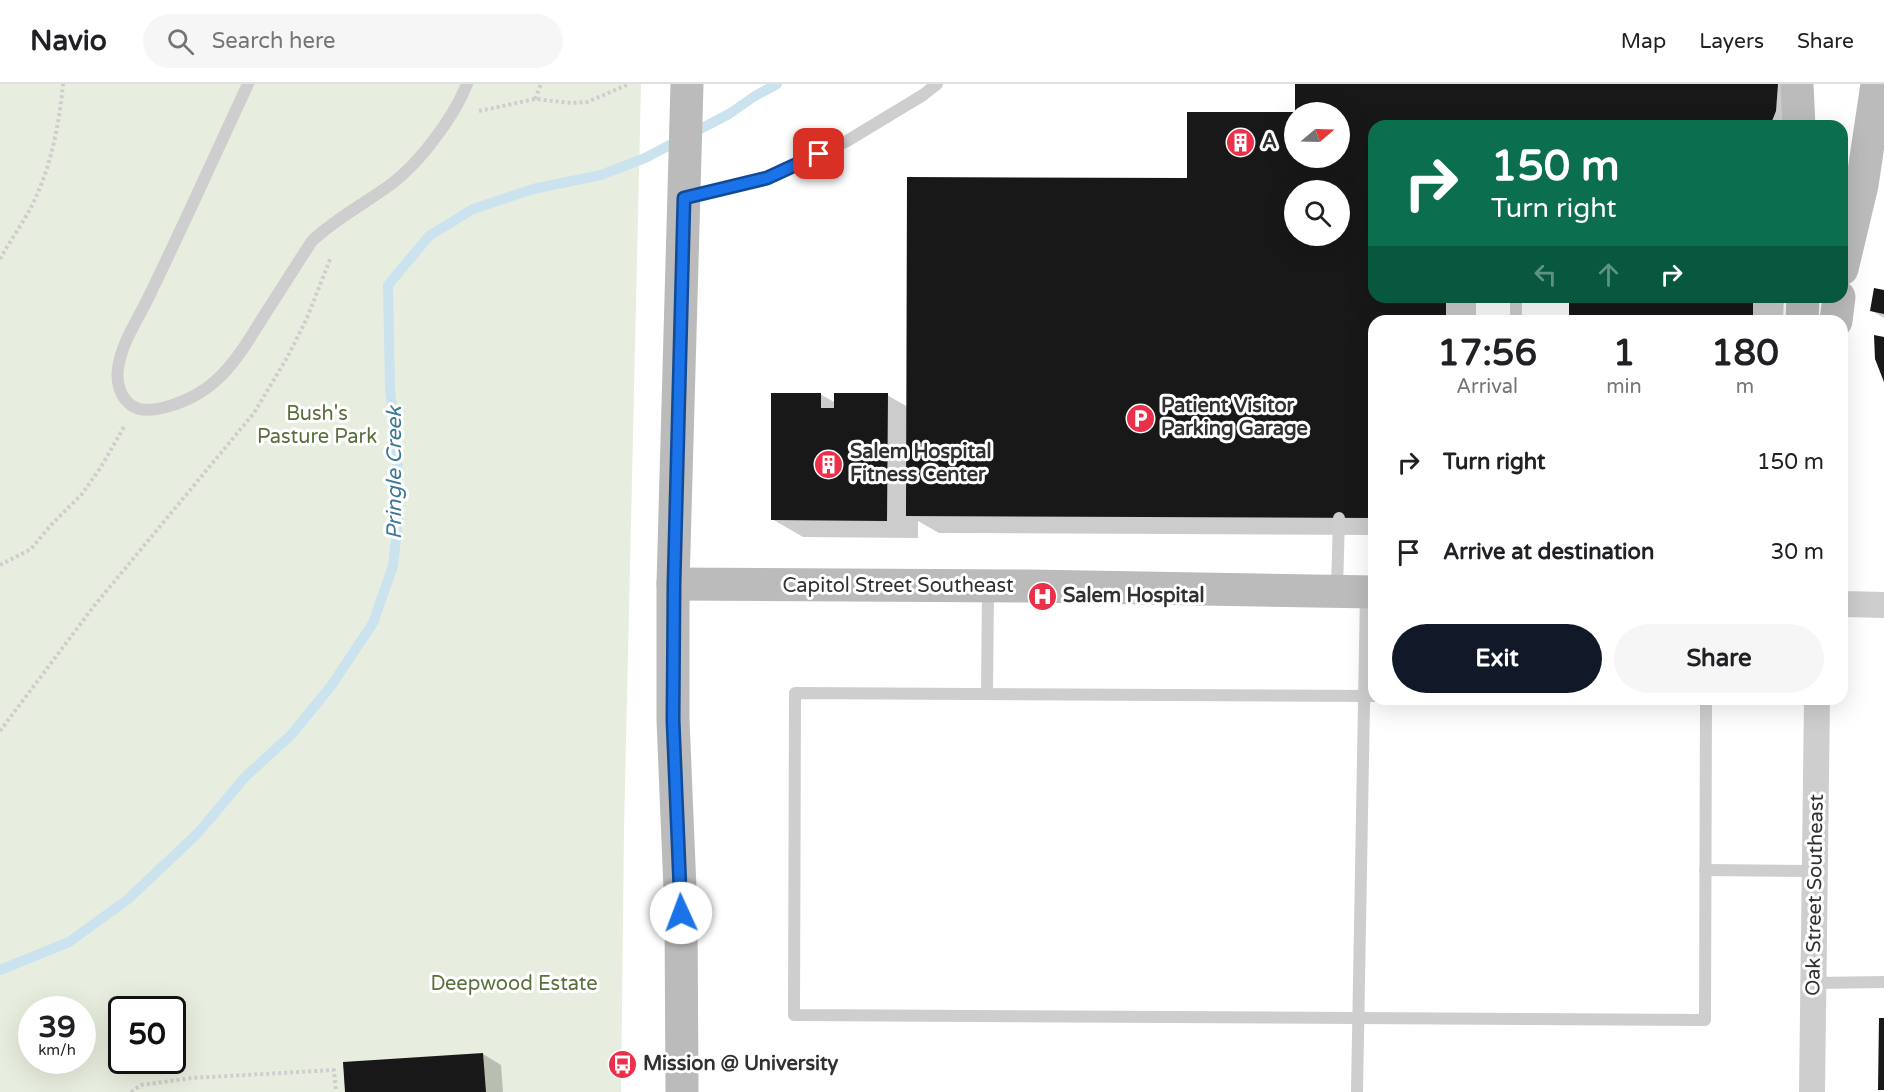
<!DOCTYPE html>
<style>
body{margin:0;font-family:"Varela Round",sans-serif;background:#f6f6f6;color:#202124;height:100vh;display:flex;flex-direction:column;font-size:22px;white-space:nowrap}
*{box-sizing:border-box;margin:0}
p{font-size:20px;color:#757577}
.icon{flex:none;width:33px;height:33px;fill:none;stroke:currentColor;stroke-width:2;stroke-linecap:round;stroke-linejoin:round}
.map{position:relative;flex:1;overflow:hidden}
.panel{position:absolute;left:1368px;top:231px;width:480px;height:390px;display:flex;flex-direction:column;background:#fff;border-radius:18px;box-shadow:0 6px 24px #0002}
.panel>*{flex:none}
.banner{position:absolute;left:1368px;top:36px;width:480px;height:183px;border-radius:18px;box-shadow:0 6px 24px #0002;background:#0b6e4f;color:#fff;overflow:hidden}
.needle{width:39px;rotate:71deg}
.buttons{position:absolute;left:1284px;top:18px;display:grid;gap:12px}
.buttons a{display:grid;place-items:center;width:66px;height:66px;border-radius:50%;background:#fff;box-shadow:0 6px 24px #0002;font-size:30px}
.speed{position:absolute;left:18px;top:912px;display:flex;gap:12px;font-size:30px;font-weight:700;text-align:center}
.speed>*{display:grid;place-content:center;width:78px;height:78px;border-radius:50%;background:#fff;box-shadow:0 6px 24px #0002;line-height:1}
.speed small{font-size:15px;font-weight:400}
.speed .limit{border:3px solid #111;border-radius:9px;background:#fff;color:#111}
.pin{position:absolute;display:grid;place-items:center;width:51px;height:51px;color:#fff;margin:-26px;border-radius:12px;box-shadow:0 3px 9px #0006}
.me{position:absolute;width:66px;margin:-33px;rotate:358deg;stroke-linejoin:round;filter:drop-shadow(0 0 4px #0008)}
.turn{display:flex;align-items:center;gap:21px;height:126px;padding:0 24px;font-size:27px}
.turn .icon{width:78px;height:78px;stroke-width:2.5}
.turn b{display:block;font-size:42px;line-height:51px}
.lanes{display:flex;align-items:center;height:57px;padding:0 24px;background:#0003;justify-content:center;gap:30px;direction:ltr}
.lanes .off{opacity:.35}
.eta{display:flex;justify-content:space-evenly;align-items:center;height:102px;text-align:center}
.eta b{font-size:36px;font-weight:700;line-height:42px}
.action{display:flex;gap:12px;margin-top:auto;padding:12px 24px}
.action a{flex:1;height:69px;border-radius:36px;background:#111827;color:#fff;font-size:24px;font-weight:700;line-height:69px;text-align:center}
.action a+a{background:#f6f6f6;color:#202124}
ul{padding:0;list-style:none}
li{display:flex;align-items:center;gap:18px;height:90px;padding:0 24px}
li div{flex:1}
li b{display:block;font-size:22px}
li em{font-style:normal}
header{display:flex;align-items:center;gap:36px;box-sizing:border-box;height:84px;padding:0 30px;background:#fff;border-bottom:2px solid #e0e0e0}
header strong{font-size:28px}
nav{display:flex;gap:33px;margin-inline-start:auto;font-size:21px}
.search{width:420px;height:54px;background:#f6f6f6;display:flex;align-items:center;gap:15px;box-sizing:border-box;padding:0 21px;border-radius:33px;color:#757577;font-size:22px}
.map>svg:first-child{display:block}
.green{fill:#e8eedf;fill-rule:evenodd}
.shadow{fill:#0003;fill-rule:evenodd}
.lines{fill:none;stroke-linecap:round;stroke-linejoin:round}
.stream{stroke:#cbe3ee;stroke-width:10}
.building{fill:#181818;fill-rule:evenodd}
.path{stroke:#cecece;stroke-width:4;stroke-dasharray:3 3;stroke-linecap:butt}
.lane{stroke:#cecece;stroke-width:12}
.street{stroke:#cecece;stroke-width:26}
.secondary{stroke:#bbb;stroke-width:33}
.route-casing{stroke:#114b97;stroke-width:15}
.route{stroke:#1a73e8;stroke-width:10}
.labels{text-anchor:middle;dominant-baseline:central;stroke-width:6;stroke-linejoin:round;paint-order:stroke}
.poi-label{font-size:20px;font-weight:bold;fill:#313131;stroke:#fff;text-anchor:start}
.park-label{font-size:20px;fill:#57703c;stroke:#fff}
.street-label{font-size:20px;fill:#313131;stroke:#fff}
.water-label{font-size:21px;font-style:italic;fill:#3b7998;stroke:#fff}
</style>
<header>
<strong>Navio</strong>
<div class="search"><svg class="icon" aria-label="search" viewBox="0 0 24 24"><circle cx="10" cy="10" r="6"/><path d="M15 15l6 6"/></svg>Search here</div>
<nav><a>Map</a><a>Layers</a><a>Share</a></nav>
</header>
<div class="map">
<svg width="1884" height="1008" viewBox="0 0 1884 1008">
<rect width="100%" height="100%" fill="#fff"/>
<path class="green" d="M0,0H641L624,747L621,1008H0ZM32,926H82V976H32ZM122,926H172V976H122Z"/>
<g class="shadow">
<path d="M1297,0H1810L1807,42H1374V213H1476V237H1374V451L939,449L918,437V454L803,453L772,435L820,310L836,319L887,311L908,323L1188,96V29L1294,30V74H1340V28H1297ZM1294,106H1340V152H1294Z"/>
<polygon points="1884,207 1884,234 1872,227"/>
<polygon points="1571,213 1784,213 1783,237 1570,237"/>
<polygon points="483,970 501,981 503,1008 346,1008"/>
</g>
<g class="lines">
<polyline class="stream" points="0,886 69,858 127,816 197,750 245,693 291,651 331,602 373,539 393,482 399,427 397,371 390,305 388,201 429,152 473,125 533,105 601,91 645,74 729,30 755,12 777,0"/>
</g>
<g class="building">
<path d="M1295,0H1778L1776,27L1770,42H1374V213H1446V237H1374V434L906,432L907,93L1187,94V28H1294V74H1340V28H1295ZM1294,106H1340V152H1294Z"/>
<polygon points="1874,204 1884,206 1884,230 1870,227"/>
<rect x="1569" y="213" width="184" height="24"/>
<polygon points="1874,251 1884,253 1884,298 1875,275"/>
<polygon points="771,309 821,309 821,324 834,324 834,309 888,309 887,437 771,436"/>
<polygon points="1879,934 1884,934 1884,1006 1878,1006"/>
<polygon points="483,969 486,1008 345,1008 343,978"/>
</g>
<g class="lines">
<g class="path">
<polyline points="535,15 541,0"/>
<polyline points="479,27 535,15 571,19 587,18 629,0"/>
<path d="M0,175C9,159 20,143 29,127C50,88 59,43 63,0"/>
<polyline points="0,481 31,465 51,441 82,410 101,383 124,343"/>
<polyline points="0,647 94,522 254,329 288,272 307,234 331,173"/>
<polyline points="131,1008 141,1001 192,994 334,986 336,1008"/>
</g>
<g class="lane">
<path d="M248,0C216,69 185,138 152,206C141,231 121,258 118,285C116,298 120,313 131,321C140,328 155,326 166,323C219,309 238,273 265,230C281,206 296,181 312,157C335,135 364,120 390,101C419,80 454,33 467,0"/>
<polyline points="686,113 767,94 847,57 923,11 937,0"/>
<polyline points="1516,237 1516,213"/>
<polyline points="1337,505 1339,434"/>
<polyline points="987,610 988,503"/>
<polyline points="1374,612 795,609 794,931 1705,936 1706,615"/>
<polyline points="1705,786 1815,787"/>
<polyline points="1814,899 1884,898"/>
<polyline points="1357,1008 1366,508"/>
</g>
<g class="street">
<polyline points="1842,520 1884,521"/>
<polyline points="1812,1008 1817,615"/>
</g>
<g class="secondary">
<polyline points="1797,0 1799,42"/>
<polyline points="1842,185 1862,101 1877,0"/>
<polyline points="1802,237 1803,213"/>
<polyline points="1836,237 1839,213"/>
<polyline points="673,500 1030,502 1374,508"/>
<polyline points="682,1008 681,829 673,636 673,500 687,0"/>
</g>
</g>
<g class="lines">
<defs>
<polyline id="route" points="681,829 673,636 674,500 684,114 767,94 819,70"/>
</defs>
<use href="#route" class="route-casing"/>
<use href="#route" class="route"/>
</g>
<defs>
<symbol id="building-disc" viewBox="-11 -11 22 22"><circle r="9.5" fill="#ec3049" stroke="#fff"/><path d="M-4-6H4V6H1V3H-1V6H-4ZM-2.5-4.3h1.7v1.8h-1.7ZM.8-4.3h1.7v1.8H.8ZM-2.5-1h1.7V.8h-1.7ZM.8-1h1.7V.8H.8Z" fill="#fff"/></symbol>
<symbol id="parking-disc" viewBox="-11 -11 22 22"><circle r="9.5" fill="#ec3049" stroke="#fff"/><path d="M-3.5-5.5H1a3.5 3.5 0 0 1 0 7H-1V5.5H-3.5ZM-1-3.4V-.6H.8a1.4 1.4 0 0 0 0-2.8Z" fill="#fff"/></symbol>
<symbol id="hospital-disc" viewBox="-11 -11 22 22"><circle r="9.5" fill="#ec3049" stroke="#fff"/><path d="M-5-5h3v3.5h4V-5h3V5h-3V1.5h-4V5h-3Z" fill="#fff"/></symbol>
<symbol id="bus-disc" viewBox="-11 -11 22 22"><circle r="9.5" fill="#ec3049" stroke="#fff"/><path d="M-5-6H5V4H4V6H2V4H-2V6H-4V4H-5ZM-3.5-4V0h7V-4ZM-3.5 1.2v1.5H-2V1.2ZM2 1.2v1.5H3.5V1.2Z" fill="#fff"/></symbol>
</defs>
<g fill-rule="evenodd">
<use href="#building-disc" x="1224" y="42" width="33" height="33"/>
<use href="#parking-disc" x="1124" y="318" width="33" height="33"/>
<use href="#building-disc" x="812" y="364" width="33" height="33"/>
<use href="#hospital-disc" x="1026" y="496" width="33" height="33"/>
<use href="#bus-disc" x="606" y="964" width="33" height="33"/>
</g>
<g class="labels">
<g class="poi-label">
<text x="1262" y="58">A</text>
<text x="1161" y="322">Patient Visitor<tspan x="1161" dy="23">Parking Garage</tspan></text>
<text x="850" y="368">Salem Hospital<tspan x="850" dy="23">Fitness Center</tspan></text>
<text x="1063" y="512">Salem Hospital</text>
<text x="643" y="980">Mission @ University</text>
</g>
<g class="park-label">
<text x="317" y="330">Bush's<tspan x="317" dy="23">Pasture Park</tspan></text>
<text x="514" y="900">Deepwood Estate</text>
</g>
<g class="street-label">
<text x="898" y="502">Capitol Street Southeast</text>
<text transform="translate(1815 811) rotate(-89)">Oak Street Southeast</text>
</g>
<g class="water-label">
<text transform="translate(394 389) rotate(-90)">Pringle Creek</text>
</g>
</g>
</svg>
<div class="buttons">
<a><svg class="needle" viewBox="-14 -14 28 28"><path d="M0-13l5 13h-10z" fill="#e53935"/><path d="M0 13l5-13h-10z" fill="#757577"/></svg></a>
<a><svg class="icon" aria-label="search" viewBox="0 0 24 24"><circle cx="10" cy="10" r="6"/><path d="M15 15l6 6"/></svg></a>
</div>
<div class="speed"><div>39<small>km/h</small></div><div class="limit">50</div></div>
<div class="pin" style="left:819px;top:70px;background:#d93025"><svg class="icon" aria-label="arrive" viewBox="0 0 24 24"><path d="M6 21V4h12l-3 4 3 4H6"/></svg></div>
<svg class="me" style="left:681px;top:829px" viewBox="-20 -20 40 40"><circle r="19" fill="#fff"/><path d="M0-13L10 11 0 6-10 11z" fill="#1a73e8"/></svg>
<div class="banner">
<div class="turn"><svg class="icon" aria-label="right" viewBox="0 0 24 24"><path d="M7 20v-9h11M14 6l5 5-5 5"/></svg><div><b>150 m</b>Turn right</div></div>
<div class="lanes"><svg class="icon off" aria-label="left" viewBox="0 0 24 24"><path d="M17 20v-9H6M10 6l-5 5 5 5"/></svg><svg class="icon off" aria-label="ahead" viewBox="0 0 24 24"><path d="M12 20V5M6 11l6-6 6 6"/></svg><svg class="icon" aria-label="right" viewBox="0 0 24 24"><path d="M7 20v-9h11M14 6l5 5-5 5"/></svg></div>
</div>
<section class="panel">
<div class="eta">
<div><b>17:56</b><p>Arrival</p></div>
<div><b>1</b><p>min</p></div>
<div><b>180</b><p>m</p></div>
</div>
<ul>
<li><svg class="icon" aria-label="right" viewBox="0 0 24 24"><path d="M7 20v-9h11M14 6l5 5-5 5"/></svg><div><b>Turn right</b></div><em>150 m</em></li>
<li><svg class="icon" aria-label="arrive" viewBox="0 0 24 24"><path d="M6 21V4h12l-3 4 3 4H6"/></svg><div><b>Arrive at destination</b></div><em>30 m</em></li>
</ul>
<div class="action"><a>Exit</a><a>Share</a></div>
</section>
</div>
